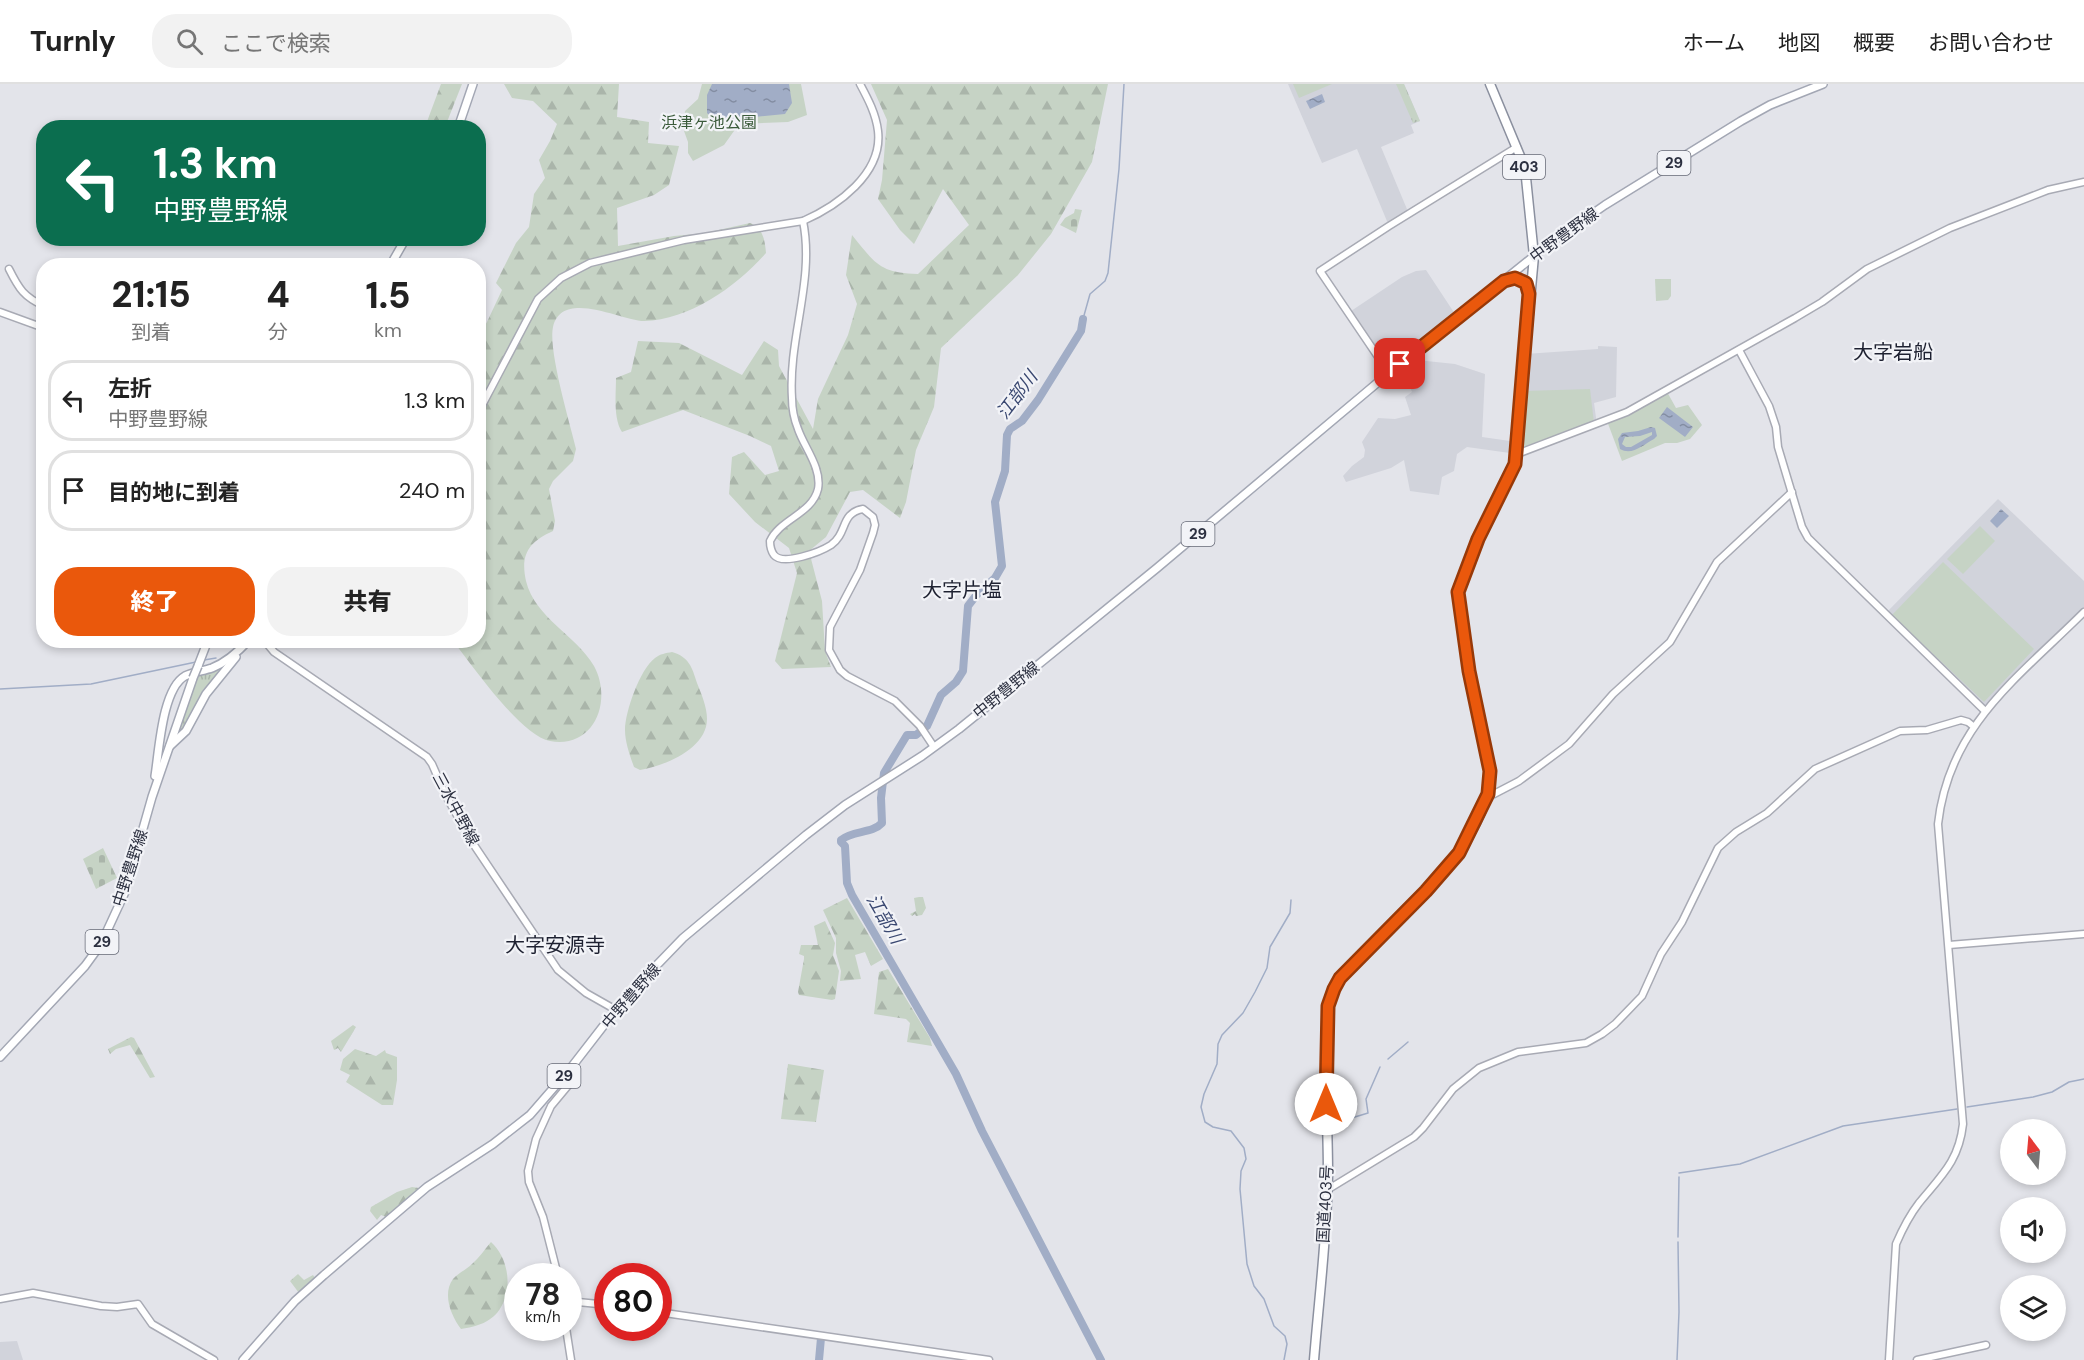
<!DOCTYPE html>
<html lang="ja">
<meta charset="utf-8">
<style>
body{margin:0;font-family:"DM Sans","Noto Sans JP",sans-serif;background:#f2f2f2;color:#222;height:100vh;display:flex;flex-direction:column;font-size:22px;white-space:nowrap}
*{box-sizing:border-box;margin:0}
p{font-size:20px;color:#767676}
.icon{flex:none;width:33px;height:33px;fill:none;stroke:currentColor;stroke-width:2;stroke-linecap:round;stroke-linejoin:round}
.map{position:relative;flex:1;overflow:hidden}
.details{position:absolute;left:36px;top:174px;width:450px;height:390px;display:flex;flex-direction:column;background:#fff;border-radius:24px;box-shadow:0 3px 9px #0003}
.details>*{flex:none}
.top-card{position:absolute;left:36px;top:36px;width:450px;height:126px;border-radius:24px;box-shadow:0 3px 9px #0003;background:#0b6e4f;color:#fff;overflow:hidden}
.needle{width:39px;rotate:344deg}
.buttons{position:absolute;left:2000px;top:1035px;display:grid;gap:12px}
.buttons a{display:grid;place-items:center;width:66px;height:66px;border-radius:50%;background:#fff;box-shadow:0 3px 9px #0003;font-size:30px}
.speed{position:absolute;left:504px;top:1179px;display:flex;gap:12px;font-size:30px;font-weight:700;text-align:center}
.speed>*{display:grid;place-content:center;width:78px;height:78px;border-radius:50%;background:#fff;box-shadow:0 3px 9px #0003;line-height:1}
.speed small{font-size:15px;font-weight:400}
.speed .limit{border:9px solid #d22;background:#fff;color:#111}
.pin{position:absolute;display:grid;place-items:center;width:51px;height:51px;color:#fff;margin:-26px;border-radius:12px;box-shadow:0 3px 9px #0006}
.me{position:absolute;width:66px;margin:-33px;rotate:0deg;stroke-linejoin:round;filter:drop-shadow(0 0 4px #0008)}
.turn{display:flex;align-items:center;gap:21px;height:126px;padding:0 18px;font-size:27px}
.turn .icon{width:78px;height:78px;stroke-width:2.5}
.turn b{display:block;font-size:42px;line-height:51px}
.eta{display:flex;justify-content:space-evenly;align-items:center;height:102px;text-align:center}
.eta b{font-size:36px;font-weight:800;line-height:42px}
.primary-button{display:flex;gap:12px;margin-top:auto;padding:12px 18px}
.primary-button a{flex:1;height:69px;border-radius:24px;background:#ea580c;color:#fff;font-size:24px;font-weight:800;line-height:69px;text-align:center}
.primary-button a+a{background:#f2f2f2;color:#222}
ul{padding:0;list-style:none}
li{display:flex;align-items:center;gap:18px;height:81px;margin:0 12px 9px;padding:0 6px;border:3px solid #e0e0e0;border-radius:24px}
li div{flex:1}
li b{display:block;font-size:22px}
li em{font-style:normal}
header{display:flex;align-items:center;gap:36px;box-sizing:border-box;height:84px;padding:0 30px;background:#fff;border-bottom:2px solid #e0e0e0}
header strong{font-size:28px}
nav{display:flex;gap:33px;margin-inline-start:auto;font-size:21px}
.search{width:420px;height:54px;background:#f2f2f2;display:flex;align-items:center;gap:15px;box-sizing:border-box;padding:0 21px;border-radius:24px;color:#767676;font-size:22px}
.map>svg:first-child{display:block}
.built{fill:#d1d3db}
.grass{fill:url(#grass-tufts)}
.forest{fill:url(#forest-firs)}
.cemetery{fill:url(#cemetery-stones)}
.park{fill:#c6d3c5}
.water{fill:url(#water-ripples);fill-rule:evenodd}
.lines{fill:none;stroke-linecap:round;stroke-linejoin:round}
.stream{stroke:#a1adc6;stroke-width:1.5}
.river{stroke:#a1adc6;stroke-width:8}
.secondary-casing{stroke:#a8aab4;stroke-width:9}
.primary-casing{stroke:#a3a7b4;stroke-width:10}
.highway-casing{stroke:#8b909f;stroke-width:11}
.secondary{stroke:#fff;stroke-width:6}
.primary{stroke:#fff;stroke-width:7}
.highway{stroke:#fff;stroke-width:8}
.primary-bridge-casing{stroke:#a3a7b4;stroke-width:10;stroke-linecap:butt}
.primary-bridge{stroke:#fff;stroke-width:7}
.route-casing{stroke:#983908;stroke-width:15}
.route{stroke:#ea580c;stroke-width:10}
.labels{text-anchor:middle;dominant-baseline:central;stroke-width:4.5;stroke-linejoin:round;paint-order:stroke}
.shield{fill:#f2f3f7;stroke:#676a77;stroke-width:1.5}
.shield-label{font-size:15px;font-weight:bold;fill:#2c3040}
.park-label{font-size:16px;fill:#3b5b3b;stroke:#f2f3f7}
.street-label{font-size:16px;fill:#2c3040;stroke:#f2f3f7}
.water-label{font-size:18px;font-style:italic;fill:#3a4871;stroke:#f2f3f7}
.quarter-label{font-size:20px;fill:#1e2131;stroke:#f2f3f7}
</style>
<header>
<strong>Turnly</strong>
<div class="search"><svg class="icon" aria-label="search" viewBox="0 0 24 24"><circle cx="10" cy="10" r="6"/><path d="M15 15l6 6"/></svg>ここで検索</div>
<nav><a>ホーム</a><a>地図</a><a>概要</a><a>お問い合わせ</a></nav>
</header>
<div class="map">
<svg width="2084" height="1276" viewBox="0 0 2084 1276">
<defs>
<pattern id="grass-tufts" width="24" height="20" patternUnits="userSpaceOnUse" patternTransform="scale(1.5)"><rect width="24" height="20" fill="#c6d3c5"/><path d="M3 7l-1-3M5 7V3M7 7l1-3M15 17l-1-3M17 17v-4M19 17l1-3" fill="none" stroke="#aab5aa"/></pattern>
<pattern id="forest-firs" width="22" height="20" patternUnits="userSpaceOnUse" patternTransform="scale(1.5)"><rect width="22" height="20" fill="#c6d3c5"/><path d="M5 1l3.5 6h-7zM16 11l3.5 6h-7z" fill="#aab5aa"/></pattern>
<pattern id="cemetery-stones" width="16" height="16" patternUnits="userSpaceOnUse" patternTransform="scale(1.5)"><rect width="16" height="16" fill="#c6d3c5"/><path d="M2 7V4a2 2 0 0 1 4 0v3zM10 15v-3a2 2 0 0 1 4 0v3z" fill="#aab5aa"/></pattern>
<pattern id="water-ripples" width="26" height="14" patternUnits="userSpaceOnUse" patternTransform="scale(1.5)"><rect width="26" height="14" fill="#a1adc6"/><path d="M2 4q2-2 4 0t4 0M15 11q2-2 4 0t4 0" fill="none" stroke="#838da2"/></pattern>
</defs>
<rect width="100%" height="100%" fill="#e3e4ea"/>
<g class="built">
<polygon points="1288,0 1404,0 1420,37 1411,41 1414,49 1381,63 1409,130 1389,142 1357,65 1322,79"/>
<polygon points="1426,186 1457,233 1407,275 1455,280 1485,290 1482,353 1517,358 1525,270 1598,265 1598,262 1617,263 1616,313 1594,319 1597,341 1517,370 1467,363 1457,370 1454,387 1442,393 1439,411 1410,407 1404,376 1391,384 1346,398 1343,392 1352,382 1364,373 1365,366 1362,358 1378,334 1395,335 1411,331 1405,313 1412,308 1401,281 1389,289 1348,229 1402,193 1416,187"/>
<polygon points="1998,415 2084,497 2084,528 1984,626 1885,530"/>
<polygon points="17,1257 23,1276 0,1276 0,1258"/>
</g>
<g class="grass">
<polygon points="1396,0 1404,0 1420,37 1413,39"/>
<polygon points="229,578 203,606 178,652 175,653 198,590 212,587"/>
</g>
<g class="forest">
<polygon points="441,0 462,0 445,43 425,43"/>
<path d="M504,0H619L617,33L649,38L648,59L679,62L669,101L654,111L617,124L618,162L674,152L705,149L750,139C763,144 765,156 766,169C737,202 690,236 644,237C622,237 562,204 553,243C548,267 570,339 576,365L573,377L553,397L549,405L555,437L553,447C529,458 520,470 526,497C535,534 576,551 594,582C613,617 594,665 550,657C520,651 473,582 453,557L478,556L479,252L487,238L502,206L496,199L516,159L529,143L534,110L545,94L539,76L550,57L557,40L533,17L512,14Z"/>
<path d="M871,0H1108L1092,78L1051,150L1018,191L941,264L934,323L916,366L906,418L900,434L863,406L850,408L826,453L809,467L822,517L825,567L831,583L782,585L775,577L797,489L789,464L755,438L729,410L732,373L744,368L765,391L779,387L771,362L750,352L683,326L622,348C613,334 616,310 616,294L631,288L638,257L679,259L742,291L764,257L778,266L779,282L813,345L818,315L848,251L857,220L846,191L852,151C875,179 879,189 918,190L969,141L943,105L914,160L900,146L878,115L882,96L887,36Z"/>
<path d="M672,568C689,573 692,583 697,599C701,609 707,623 707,635C707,665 664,682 640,686L634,683C630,672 625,658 625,646C625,628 640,585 655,574C660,570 666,569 672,568Z"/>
<polygon points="919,813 923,813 926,824 922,831 916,832 915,830 912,832 910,830 916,827 914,814"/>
<polygon points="847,814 883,875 871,882 865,868 855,871 861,895 840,897 841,887 836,869 836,854 823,826"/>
<polygon points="825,837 835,859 833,871 839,887 835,915 832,916 799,911 798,908 804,875 804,872 799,870 801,861 818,861 814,842"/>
<polygon points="888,885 930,954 932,962 907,958 910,939 906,935 874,930 879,888"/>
<polygon points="353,941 356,943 341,968 338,964 334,966 331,957"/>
<polygon points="131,953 134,954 155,993 150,994 130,961 116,965 110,970 108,965"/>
<polygon points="355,965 376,972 385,966 386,969 397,973 397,996 393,1021 382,1021 346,998 350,991 340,986 343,975"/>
<polygon points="788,980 824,986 816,1038 781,1035"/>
<polygon points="412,1103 419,1104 386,1133 381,1131 377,1136 370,1127 371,1123 397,1108"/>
<path d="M491,1158C508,1173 513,1203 501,1223C493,1238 476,1243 461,1245C451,1232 442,1210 453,1195C458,1189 466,1186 472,1180C479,1174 485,1165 491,1158Z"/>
<polygon points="298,1190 304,1196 313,1191 315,1194 299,1209 290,1197"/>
</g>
<g class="cemetery">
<polygon points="1075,125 1082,126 1076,149 1060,141 1065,134 1074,129"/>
<polygon points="103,764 117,794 96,805 83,775"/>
</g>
<g class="park">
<polygon points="702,0 801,0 807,31 788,38 739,40 724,61 693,77 688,69 688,58 684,47 685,27 698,15"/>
<polygon points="1293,0 1332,0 1299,14"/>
<polygon points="1655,195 1671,195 1671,212 1668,216 1656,217"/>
<polygon points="1590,305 1594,339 1520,366 1524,307"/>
<polygon points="1666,306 1676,324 1688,321 1702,341 1690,355 1677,359 1665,359 1622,377 1607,337"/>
<polygon points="1980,442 1995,457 1963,490 1947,475"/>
<polygon points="1943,478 2034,565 1984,618 1892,531"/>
</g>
<g class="water">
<polygon points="712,0 789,0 792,19 785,30 715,37 707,29 707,11"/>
<polygon points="1322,10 1325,18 1310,25 1306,17"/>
<polygon points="1667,323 1693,343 1685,353 1659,334"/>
<path d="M1651,343L1655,344L1657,352L1654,355C1643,361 1632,372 1620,365L1618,355L1622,349L1638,347ZM1652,348V351L1631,363H1626L1622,360L1625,353L1640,352Z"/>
<polygon points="2001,425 2009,432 1997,444 1990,437"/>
</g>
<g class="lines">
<g class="stream">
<polyline points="1083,235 1090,210 1105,197 1108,189 1119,85 1124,0"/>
<polyline points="204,576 216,574"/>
<polyline points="0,605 91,600 196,578"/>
<polyline points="1388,975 1408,958"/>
<polyline points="1967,1023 2033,1013 2052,1008 2069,998 2084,995"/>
<polyline points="1332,1040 1368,1029 1366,1015 1380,983"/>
<polyline points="1679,1089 1740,1080 1843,1042 1957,1025"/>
<polyline points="1678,1153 1679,1093"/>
<polyline points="1284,1276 1287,1260 1285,1252 1274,1242 1264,1215 1254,1202 1247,1180 1240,1105 1241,1087 1246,1075 1244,1064 1231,1047 1213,1043 1205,1038 1201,1023 1204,1010 1217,980 1218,960 1222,951 1243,929 1255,908 1267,884 1270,863 1290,829 1291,816"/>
<polyline points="1677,1276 1679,1228 1678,1158"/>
</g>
<g class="river">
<path d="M1083,235L1081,247L1038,316L1022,337L1010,345L1007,351L1005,387L995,418L1002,482L995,494L978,509L968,522L963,587L956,598L941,611L927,642L916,651H907L884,689L881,714L882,739C872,750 853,746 841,756V758L845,762L847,799L852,811L956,990L982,1047L1101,1276"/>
<polyline points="819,1276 821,1254"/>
</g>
<defs>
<g id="secondary">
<path d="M803,137C815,196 788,254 792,314C792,324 794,335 798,345C804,363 822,384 818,405C812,430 780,435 770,457C770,461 771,467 774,471C783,482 820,468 831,461C848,449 840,429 863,425L873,433L875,441L873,449L860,486L830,543L829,566L840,586L847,592L895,617L920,642L934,663"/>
<path d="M9,185C19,205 24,213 44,222"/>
<polyline points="0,228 44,244"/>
<polyline points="1739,266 1769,322 1776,343 1778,363 1802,443 1808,454 1984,626"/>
<polyline points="1389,289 1320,187 1389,142 1517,63"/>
<path d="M478,329L538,215L561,194L590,179L684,156L803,137C837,122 883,90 878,47C876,30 868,15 860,0"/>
<polyline points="1517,370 1627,328 1795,234 1822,218 1867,185 1950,144 2048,106 2084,98"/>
<polyline points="264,556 274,568 427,673 432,680 446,712 474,761 558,886 586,909 616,926"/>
<polyline points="1488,710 1494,710 1519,697 1569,660 1613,610 1670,558 1717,478 1792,408"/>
<polyline points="1949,861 2084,850"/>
<polyline points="1327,1106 1414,1053 1423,1044 1453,1005 1479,984 1518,968 1586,959 1602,950 1615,940 1642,912 1661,870 1682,838 1718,764 1736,748 1767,729 1815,685 1900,647 1927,646 1961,636 1968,638 1973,642"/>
<polyline points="558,1192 543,1133 529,1098 528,1087 536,1055 551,1022 576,992 575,989 570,985"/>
<polyline points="0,1215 33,1209 101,1222 117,1223 138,1220 152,1240 214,1276"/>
<polyline points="568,1217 608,1221"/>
<polyline points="658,1228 989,1276"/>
<polyline points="566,1244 571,1276"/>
<path d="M1889,1276L1896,1160C1902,1146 1909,1132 1919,1119C1941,1092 1959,1077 1963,1040L1938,740C1949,641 2019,593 2084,528"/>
<polyline points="1917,1276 1986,1261"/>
</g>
<g id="primary">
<polyline points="458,44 473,0"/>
<polyline points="390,182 406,154"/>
<path d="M1506,196C1518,192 1526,194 1529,207"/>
<polyline points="198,582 208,556"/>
<polyline points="170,662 186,647 206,610 236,573"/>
<path d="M155,692C159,668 162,605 185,592C193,588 203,587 212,584C227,578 238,568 249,556"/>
<polyline points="0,973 85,882 101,860 125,808 152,713 193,594"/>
<polyline points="243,1276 295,1217 324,1191 427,1103 493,1060 530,1031 570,985 625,914 683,854 806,751 845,721 922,672 959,645 1157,484 1389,289 1549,160 1605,121 1741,37 1770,21 1823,0"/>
</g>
<path id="highway" d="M1314,1276C1319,1214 1327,1152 1328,1090C1328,1046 1325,1002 1326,958C1327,943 1325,927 1331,913C1338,892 1355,878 1370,863C1415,818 1489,755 1490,687L1469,587L1458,508L1478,455L1515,380L1534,172L1525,84L1490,0"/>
</defs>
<use href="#secondary" class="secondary-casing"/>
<use href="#primary" class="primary-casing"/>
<use href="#highway" class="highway-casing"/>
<use href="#secondary" class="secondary"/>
<use href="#primary" class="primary"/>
<use href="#highway" class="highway"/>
<defs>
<polyline id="primary-bridge" points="193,594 198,582"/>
</defs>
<use href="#primary-bridge" class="primary-bridge-casing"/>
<use href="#primary-bridge" class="primary-bridge"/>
</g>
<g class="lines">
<defs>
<polyline id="route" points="1326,1020 1328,922 1334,905 1340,894 1426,807 1459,769 1488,710 1490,687 1469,587 1458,508 1478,455 1515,380 1529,210 1526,199 1515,194 1504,197 1400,280"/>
</defs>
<use href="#route" class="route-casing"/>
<use href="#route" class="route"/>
</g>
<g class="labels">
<g class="shield">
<rect x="1657.5" y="67" width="33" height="24" rx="4.5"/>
<rect x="1503" y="71" width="42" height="24" rx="4.5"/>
<rect x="1181.5" y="438" width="33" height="24" rx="4.5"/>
<rect x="85.5" y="846" width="33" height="24" rx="4.5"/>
<rect x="547.5" y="980" width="33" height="24" rx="4.5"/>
</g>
<g class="shield-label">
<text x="1674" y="79">29</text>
<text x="1524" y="83">403</text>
<text x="1198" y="450">29</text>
<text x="102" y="858">29</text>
<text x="564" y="992">29</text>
</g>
<g class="park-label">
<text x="709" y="38">浜津ヶ池公園</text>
</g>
<g class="street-label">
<text transform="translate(1564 151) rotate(-36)">中野豊野線</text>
<text transform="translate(1006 606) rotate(-39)">中野豊野線</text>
<text transform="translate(456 725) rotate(62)">三水中野線</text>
<text transform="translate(130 784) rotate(-72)">中野豊野線</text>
<text transform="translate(631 912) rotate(-49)">中野豊野線</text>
<text transform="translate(1325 1120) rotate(-87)">国道403号</text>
</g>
<g class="water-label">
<text transform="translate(1017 311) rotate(-53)">江部川</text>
<text transform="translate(885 835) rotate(60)">江部川</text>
</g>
<g class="quarter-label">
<text x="1893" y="268">大字岩船</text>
<text x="962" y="506">大字片塩</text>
<text x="555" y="861">大字安源寺</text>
</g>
</g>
</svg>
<div class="buttons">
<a><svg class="needle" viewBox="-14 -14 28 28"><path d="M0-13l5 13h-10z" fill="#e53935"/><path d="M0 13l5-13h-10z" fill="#767676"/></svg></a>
<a><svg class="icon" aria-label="sound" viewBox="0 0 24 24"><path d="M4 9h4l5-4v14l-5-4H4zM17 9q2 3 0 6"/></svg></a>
<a><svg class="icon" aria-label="layers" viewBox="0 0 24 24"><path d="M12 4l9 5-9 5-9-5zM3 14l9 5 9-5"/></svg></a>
</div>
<div class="speed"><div>78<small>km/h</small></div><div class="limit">80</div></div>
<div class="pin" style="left:1400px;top:280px;background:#d93025"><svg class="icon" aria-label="arrive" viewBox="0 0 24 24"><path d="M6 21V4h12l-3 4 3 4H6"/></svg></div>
<svg class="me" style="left:1326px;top:1020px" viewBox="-20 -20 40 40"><circle r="19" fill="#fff"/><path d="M0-13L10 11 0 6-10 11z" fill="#ea580c"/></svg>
<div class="top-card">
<div class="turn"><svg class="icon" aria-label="left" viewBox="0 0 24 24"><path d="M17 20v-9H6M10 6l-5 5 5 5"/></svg><div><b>1.3 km</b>中野豊野線</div></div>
</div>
<section class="details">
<div class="eta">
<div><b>21:15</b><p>到着</p></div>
<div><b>4</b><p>分</p></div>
<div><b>1.5</b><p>km</p></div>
</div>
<ul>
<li><svg class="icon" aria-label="left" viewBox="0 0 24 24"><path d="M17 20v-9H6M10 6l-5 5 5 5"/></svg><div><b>左折</b><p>中野豊野線</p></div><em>1.3 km</em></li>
<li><svg class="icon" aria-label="arrive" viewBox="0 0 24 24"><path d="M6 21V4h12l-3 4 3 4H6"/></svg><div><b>目的地に到着</b></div><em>240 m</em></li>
</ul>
<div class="primary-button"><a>終了</a><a>共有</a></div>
</section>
</div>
